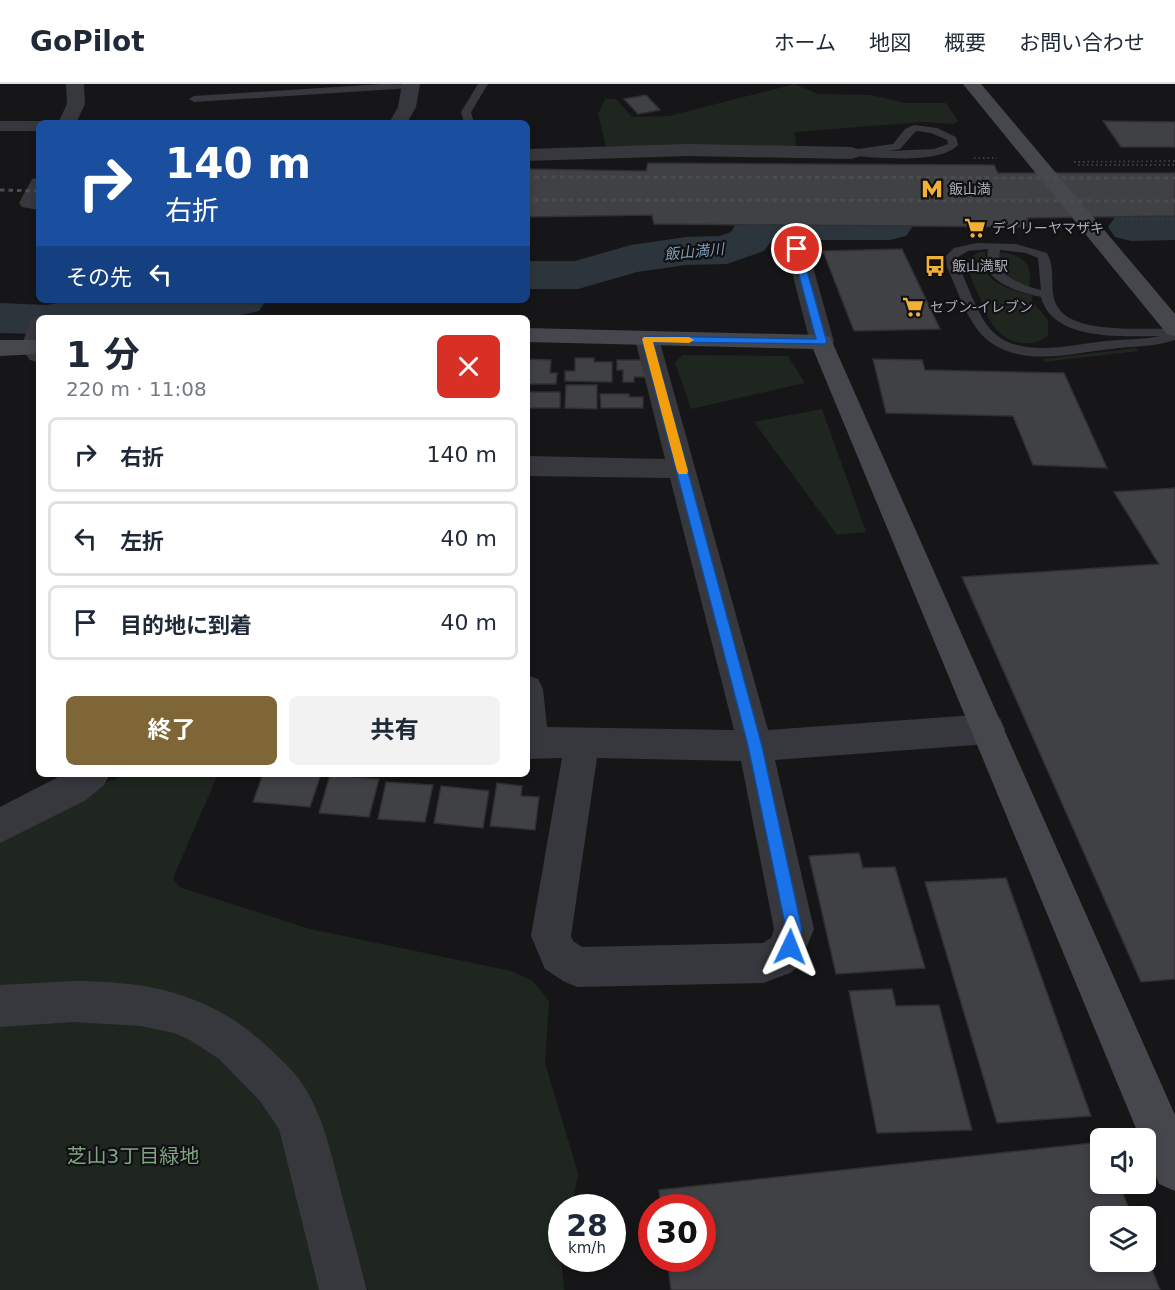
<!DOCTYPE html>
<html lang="ja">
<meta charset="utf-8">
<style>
body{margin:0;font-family:"DejaVu Sans","Noto Sans JP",sans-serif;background:#f2f2f3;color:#1f2937;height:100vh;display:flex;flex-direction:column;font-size:22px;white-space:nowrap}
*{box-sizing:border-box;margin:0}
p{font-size:20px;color:#747a83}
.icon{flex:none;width:33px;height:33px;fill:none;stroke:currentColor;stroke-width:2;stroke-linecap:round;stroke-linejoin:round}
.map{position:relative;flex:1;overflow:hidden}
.side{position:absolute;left:36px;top:231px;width:494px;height:462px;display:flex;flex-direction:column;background:#fff;border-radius:9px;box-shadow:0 3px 9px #0003}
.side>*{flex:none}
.hud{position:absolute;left:36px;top:36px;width:494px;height:183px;border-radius:9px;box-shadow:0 3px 9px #0003;background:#1a4fa0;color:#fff;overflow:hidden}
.controls{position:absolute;left:1090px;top:1044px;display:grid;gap:12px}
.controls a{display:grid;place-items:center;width:66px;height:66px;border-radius:9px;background:#fff;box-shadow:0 3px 9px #0003;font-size:30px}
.speed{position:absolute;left:548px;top:1110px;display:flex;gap:12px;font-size:30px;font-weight:700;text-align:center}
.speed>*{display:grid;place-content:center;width:78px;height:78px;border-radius:50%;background:#fff;box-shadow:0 3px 9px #0003;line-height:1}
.speed small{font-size:15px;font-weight:400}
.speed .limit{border:9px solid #d22;background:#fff;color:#111}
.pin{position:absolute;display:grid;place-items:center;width:51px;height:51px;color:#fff;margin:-26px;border:3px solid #fff;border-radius:50%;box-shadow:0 2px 6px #0007}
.me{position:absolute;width:66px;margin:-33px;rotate:2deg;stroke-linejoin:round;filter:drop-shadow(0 0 4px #0008)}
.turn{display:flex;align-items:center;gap:21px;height:126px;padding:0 30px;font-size:27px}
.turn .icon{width:78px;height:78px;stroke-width:2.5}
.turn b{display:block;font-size:42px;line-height:51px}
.then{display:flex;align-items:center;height:57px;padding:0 30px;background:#0003;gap:12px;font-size:22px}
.round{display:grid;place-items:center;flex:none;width:63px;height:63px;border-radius:9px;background:#f2f2f3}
.head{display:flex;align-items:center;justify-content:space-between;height:102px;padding:0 30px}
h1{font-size:36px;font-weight:700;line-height:45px}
.primary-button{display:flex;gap:12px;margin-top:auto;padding:12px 30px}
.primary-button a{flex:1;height:69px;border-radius:9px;background:#7e6636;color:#fff;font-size:24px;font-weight:700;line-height:69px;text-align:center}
.primary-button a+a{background:#f2f2f3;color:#1f2937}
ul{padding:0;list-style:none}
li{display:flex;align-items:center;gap:18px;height:75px;margin:0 12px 9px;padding:0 18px;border:3px solid #e0e1e3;border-radius:9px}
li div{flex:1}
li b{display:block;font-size:22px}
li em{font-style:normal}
header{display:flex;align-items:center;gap:36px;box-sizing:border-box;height:84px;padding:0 30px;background:#fff;border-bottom:2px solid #e0e1e3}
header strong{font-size:28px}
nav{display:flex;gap:33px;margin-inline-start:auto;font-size:21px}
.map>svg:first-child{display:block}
.green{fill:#1e261f}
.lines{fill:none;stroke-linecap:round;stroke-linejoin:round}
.river{fill:#2c353c;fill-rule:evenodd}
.building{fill:#404145;stroke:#303034;stroke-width:1.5}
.path{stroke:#3d3f44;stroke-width:2;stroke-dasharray:1.5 3;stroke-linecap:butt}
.lane{fill:#37383d;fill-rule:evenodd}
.street{fill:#37383d;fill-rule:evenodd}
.secondary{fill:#45474d;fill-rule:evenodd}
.rail{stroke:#4a4c52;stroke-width:3;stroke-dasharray:4.5 4;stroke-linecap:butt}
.route{fill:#1a73e8;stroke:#114b97;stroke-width:1.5}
.slow{fill:#f59e0b}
.labels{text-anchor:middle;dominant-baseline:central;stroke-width:4.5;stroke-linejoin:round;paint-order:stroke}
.far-poi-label{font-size:14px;fill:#a8adb8;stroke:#111113;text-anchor:start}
.far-water-label{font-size:15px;font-style:italic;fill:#7f9bb3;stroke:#111113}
.near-park-label{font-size:20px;fill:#7fa381;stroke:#111113}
</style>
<header>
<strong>GoPilot</strong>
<nav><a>ホーム</a><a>地図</a><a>概要</a><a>お問い合わせ</a></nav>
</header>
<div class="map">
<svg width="1175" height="1206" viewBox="0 0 1175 1206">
<rect width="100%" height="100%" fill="#161618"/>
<g class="green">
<polygon points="795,0 818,10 870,11 906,19 946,19 958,37 954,40 923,38 795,48 796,63 606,62 598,30 605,15 616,15 632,33 669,32"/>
<path d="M979,168H985C986,172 984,177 985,182C987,201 1017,207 1032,211V217L1048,236V252C1030,265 1008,260 994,243C988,235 984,223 980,214C974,201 967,189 969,174Z"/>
<path d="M999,168C1022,171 1034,179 1029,203L1017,200L997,184Z"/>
<polygon points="1136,264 1138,267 1044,278 1043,275"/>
<polygon points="683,271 788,272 805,299 691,325 675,278"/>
<polygon points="822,325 866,448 837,451 754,338"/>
<polygon points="126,690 218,690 173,794 179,803 310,845 511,887 533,897 549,917 545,979 578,1089 572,1123 561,1124 561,1174 564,1206 368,1206 321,1042 263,965 0,908 0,752 88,707"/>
<polygon points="126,933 215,960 280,1040 330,1206 0,1206 0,936"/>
</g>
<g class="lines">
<g class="river">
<polygon points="757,128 890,128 906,132 913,142 906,152 890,156 772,156 764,167 727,180 686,181 637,188 578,205 526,205 526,177 575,177 631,161 686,153 720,152 731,148 741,132"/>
<polygon points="1175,128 1175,156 1131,157 1115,153 1108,143 1115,133 1131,129"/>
<polygon points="76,216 266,216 259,227 241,231 176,234 39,234 39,250 0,249 0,219 46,221"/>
</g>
</g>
<g class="building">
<polygon points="646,11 660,26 638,30 624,15"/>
<polygon points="1103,37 1175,38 1175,63 1121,63"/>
<polygon points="648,79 994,81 998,89 1175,89 1175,132 1027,134 1030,143 654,140 652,131 526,133 526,85 646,87"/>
<polygon points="902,165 940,245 854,247 823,167"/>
<polygon points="575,274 594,274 594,278 612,278 612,298 565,297 565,287 575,287"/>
<polygon points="526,275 551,276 550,289 557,289 556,300 526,300"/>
<polygon points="873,275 922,276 925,286 1064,289 1107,384 1033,381 1013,332 886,329"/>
<polygon points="617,276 644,276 645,293 634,293 634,298 623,298 623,286 617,286"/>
<polygon points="566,301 597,301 597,325 565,324"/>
<rect x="526" y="308" width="34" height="16"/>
<polygon points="600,310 629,310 629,313 643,313 643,324 601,324"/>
<polygon points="1175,404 1175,895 1141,898 962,493 1159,480 1114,408"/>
<polygon points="263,690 321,690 310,723 253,718"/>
<polygon points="330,691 379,695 369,733 319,729"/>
<polygon points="386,698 433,701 425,738 378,735"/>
<polygon points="497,699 522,702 521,712 539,713 535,746 490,742"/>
<polygon points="441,702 489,707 483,744 434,739"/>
<polygon points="859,769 863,784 895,783 925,884 836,890 809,772"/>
<polygon points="1006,794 1091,1032 997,1039 925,798"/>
<polygon points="892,905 896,922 939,921 972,1046 877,1049 849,907"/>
<polygon points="1101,1058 1101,1100 1119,1100 1132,1132 1101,1132 1101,1178 1146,1178 1146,1170 1160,1206 671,1206 667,1174 702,1174 702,1124 661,1124 659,1106"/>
</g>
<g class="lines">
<g class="path">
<polyline points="974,74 997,74"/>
<polyline points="1074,78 1175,77"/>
<polyline points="1078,81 1175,81"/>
<polyline points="1122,135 1175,135"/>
</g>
<g class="lane">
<polygon points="383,0 416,1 411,4 194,18 189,15 194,12"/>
<polygon points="478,0 488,0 471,28 474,39 464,39 461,28"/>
<path d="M914,41L937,44L956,53L958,61C938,81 878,73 851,72L846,69L851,66L893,60L905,45ZM916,47L931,49L947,56L948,60L934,65L889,67L900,65Z"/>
<path d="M977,159L1016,160L1047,169C1056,185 1049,204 1056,220C1070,252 1145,243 1175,245V256C1154,263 1133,262 1111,265C1074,269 1024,283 990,258C968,242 958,207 947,183L946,172L954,164ZM988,165L986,185C1000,203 1020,208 1041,213C1052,258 1124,252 1160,252C1142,256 1123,255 1105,257C1069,261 1013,277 987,241C975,224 968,201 959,183L958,173L968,167ZM1000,166L1026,169L1038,174L1041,206C1025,202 1010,196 998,184Z"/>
</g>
<g class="street">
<polygon points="66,0 84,0 85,20 76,39 58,39 67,20"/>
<polygon points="402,0 420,0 416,23 407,39 389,39 398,23"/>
<polygon points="0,37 39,37 46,39 39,39 39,47 0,47"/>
<polygon points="688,60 851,63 858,65 860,69 858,73 851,75 688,72 526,77 526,65"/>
<polygon points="39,93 39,126 22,123 19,119 32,95"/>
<polygon points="797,159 805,160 808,165 834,258 830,263 822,265 814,263 810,258 786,165 789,160"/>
<polygon points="39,232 47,234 39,234 39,279 30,276 21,264 31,234"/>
<path d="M647,248L655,250L659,255L768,646L988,630L1000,634L1005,645L1000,656L988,660L775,676L814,845L799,882L790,889L763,899L577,903L563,897L545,885L531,852L562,674L526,675V591L538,595L543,605L547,643L734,646L670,394L526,392V372L665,375L635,255L639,250ZM597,674L741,677L774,845L771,854L763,859L582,863L573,857L571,852Z"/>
<polygon points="64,690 110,690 104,701 86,716 0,759 0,723"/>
<path d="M73,897C150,897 212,910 270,965C284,978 299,992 308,1009C324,1038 331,1069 339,1100C348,1135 358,1171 367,1206H319L279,1045L260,1017L219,975L190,956L174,949L141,942L73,938L0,943V901Z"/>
</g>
<g class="secondary">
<polygon points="963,0 981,0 1175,230 1175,252 1167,250"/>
<polygon points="526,244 822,251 830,253 1175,1031 1175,1107 1159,1100 1146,1069 1146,1054 1140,1054 813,265 526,258"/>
<polygon points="0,256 39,256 39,270 0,272"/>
</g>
<g class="rail">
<polyline points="526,93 1175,94"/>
<polyline points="0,106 39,107"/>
<polyline points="526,116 1175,117"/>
</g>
</g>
<polygon class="route" points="797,163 801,165 827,258 825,260 653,258 762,662 802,845 796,869 790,871 785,869 782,863 786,845 748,662 642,255 647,252 816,255 792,165"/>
<polygon class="slow" points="644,253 689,253 694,256 689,259 653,258 688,387 687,390 679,390 677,387 642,255"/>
<defs>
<symbol id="metro-bare" viewBox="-9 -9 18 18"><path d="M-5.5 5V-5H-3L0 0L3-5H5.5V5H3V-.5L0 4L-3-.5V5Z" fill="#f2b134" stroke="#111113" stroke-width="2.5" paint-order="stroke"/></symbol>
<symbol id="supermarket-bare" viewBox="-9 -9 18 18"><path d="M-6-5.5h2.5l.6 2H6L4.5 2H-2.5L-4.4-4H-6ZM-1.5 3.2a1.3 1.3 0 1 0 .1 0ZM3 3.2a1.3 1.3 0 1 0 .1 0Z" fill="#f2b134" stroke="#111113" stroke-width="2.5" paint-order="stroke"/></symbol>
<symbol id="bus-bare" viewBox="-9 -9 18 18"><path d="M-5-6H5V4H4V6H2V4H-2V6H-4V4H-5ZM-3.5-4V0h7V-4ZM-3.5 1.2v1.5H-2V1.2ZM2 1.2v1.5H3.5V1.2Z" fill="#f2b134" stroke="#111113" stroke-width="2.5" paint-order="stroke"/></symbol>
</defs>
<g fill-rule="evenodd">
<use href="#metro-bare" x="917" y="90" width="30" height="30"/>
<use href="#supermarket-bare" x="960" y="129" width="30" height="30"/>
<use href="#bus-bare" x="920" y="167" width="30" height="30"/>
<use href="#supermarket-bare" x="898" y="208" width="30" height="30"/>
</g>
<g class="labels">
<g class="far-poi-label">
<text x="949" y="105">飯山満</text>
<text x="992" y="144">デイリーヤマザキ</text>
<text x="952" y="182">飯山満駅</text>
<text x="930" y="223">セブン-イレブン</text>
</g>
<g class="far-water-label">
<text transform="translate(694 168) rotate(-6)">飯山満川</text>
</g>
<g class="near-park-label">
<text x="133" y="1072">芝山3丁目緑地</text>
</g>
</g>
</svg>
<div class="controls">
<a><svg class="icon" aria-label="sound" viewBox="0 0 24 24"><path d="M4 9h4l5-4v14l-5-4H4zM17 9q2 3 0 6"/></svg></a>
<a><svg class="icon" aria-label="layers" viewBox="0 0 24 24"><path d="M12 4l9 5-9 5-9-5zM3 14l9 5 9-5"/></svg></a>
</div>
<div class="speed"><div>28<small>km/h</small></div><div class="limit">30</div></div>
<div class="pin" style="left:797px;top:165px;background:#d93025"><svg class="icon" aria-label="arrive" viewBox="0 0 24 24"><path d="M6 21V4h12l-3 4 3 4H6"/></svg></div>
<svg class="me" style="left:790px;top:863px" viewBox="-20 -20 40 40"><path d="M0-17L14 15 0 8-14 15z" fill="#1a73e8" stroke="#fff" stroke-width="4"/></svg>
<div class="hud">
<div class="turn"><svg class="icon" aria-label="right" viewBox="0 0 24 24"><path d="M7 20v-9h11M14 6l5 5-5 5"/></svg><div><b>140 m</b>右折</div></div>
<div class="then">その先<svg class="icon" aria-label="left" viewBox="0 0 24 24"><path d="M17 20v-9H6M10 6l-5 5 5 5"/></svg></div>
</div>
<section class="side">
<div class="head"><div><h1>1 分</h1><p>220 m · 11:08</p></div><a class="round" style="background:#d93025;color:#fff"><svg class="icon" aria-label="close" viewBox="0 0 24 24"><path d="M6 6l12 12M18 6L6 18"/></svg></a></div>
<ul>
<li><svg class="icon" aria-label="right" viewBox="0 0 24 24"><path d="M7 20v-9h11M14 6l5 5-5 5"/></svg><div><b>右折</b></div><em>140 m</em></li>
<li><svg class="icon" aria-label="left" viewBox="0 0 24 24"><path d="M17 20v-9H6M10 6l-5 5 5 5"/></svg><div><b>左折</b></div><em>40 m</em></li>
<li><svg class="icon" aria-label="arrive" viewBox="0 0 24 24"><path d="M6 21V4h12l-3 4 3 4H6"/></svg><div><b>目的地に到着</b></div><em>40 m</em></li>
</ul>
<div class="primary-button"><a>終了</a><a>共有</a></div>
</section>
</div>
